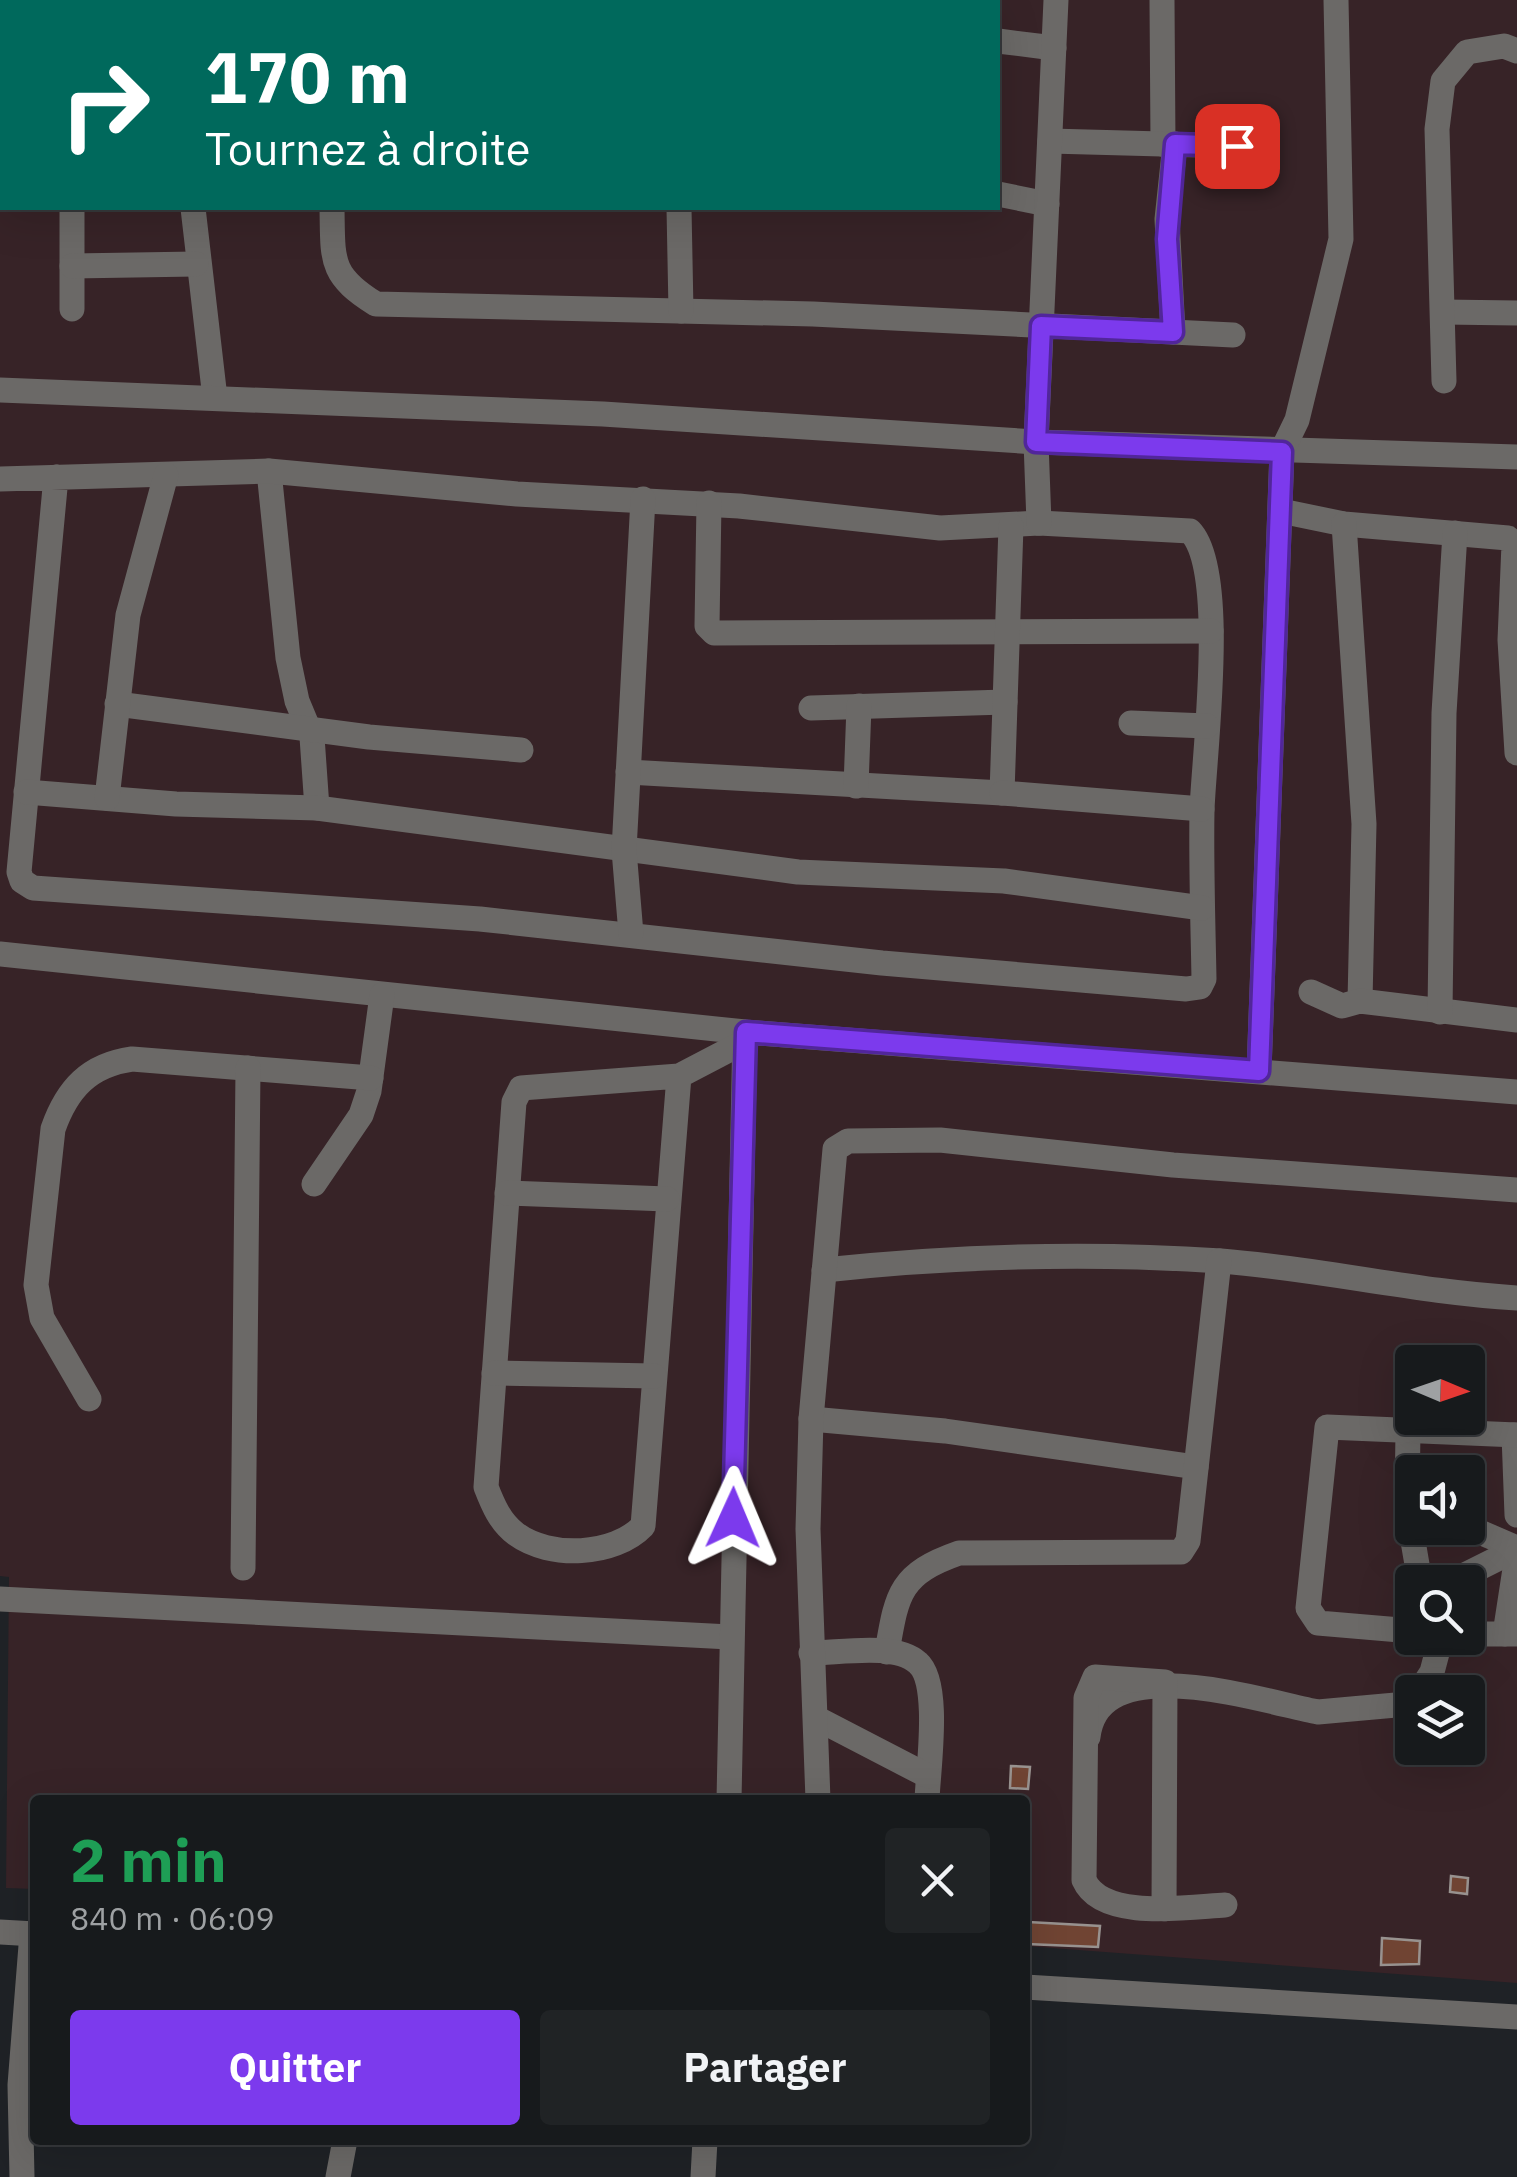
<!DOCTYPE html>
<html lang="fr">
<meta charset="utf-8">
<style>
body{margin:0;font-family:"IBM Plex Sans",sans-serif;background:#202325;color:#f1f3f6;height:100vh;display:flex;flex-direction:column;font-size:38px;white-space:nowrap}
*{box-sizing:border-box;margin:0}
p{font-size:32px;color:#9ea1a3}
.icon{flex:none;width:55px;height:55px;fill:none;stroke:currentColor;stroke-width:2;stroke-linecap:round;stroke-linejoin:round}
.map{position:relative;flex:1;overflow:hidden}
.details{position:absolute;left:30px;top:1795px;width:1000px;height:350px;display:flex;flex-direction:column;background:#171a1c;border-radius:10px;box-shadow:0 10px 40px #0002,0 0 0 2px #36383b}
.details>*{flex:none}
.hud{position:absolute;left:0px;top:0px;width:1000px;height:210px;box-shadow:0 10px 40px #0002,0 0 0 2px #36383b;background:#00695c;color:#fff;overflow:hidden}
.needle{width:65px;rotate:92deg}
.controls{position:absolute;left:1395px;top:1345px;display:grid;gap:20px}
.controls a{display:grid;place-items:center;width:90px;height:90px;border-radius:10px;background:#171a1c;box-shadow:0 10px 40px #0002,0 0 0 2px #36383b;font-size:50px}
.pin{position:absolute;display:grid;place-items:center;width:85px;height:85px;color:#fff;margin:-42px;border-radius:20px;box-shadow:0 5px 15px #0006}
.me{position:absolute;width:110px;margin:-55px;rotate:1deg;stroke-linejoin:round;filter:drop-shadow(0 0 8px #0008)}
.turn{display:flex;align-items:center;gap:35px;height:210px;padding:0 40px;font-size:45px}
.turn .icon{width:130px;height:130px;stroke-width:2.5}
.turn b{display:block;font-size:70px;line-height:85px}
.round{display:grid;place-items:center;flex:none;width:105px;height:105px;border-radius:10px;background:#202325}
.overview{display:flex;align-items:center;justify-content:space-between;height:170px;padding:0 40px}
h1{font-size:60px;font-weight:800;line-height:75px;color:#1e9e55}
.primary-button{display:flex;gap:20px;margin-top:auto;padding:20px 40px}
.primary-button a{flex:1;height:115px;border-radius:10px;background:#7c3aed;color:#fff;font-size:40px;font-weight:800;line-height:115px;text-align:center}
.primary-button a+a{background:#202325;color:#f1f3f6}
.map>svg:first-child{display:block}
.commercial{fill:#372327;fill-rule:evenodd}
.building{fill:#704433;stroke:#98928f;stroke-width:2.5}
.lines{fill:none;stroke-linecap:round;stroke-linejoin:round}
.minor{stroke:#6b6967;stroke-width:25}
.route-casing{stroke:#51269a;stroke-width:25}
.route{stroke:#7c3aed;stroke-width:18}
</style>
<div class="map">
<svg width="1517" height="2177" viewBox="0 0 1517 2177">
<rect width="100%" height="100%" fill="#1f2226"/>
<path class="commercial" d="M0,0H1517V1983L1025,1946V1800H35V1889L6,1888L9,1577L0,1576ZM2,2H998V208H2ZM1412,1362H1468V1418H1412ZM1412,1472H1468V1528H1412ZM1412,1582H1468V1638H1412ZM1412,1692H1468V1748H1412Z"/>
<g class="building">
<polygon points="1011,1766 1030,1767 1028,1789 1010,1788"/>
<polygon points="1451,1876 1468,1878 1467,1894 1450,1892"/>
<polygon points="1028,1922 1100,1926 1098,1947 1027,1944"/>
<polygon points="1382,1938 1420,1941 1419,1964 1381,1965"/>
</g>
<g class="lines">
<g class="minor">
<polyline points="178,0 178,2"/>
<polyline points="331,0 331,2"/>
<polyline points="1162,0 1163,144"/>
<polyline points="625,2 626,0"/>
<polyline points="0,8 2,8"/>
<polyline points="998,41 1054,48"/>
<polyline points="1050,141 1237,146"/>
<polyline points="998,194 1047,204"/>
<polyline points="72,208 72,309"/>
<polyline points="193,208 215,398"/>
<path d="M332,208C333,260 329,275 376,304L813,314L1233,335"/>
<polyline points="679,208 681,311"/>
<polyline points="72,266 196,264"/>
<polyline points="1443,312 1517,313"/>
<polyline points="1173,332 1167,219 1175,144"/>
<polyline points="1444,381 1437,129 1443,81 1467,52 1504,46 1517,51"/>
<polyline points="0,390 603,414 1036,442 1517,457"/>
<polyline points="269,471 288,658 297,701 312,737 317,808"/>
<path d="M0,479L269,471L517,494L739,506L940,528L1039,523L1190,531C1228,570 1204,753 1202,810C1201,866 1203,923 1204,979L1200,987L1186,989L882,963L480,919L33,888L22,881L19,872L56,477"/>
<polyline points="709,503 707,626 714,633 1211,631"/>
<polyline points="1281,511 1344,524 1508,538 1514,544 1510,640 1517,753"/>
<polyline points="1039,523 1036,442 1056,0"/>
<polyline points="1344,524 1364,824 1360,1001"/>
<polyline points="117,704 369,737 521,750"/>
<polyline points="811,708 1005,702"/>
<polyline points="1131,723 1207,726"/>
<polyline points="628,772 1002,793 1011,526"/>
<polyline points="856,786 859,706"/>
<polyline points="26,792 176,804 317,808 798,872 1004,881 1202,908"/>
<polyline points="1002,793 1202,809"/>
<polyline points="107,798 128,615 166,475"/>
<polyline points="631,934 624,850 643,499"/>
<polyline points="0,954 745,1032 1517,1092"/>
<polyline points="1311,992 1342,1006 1360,1001 1517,1020"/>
<polyline points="1440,1012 1444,713 1455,533"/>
<polyline points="1259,1071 1282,451 1297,420 1341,239 1336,0"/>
<path d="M679,1076L643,1526C614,1556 550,1559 516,1534C500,1522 493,1505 486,1487L514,1102L521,1088L679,1076L746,1041"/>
<polyline points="314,1184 361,1115 369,1091 382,995"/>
<polyline points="507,1193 667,1199"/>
<path d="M824,1270C955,1256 1090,1252 1221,1261C1321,1269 1417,1292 1517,1298"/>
<polyline points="494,1373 654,1376"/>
<path d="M89,1399L42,1318L36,1285L53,1129C67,1089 89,1065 132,1059L371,1078"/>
<polyline points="811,1419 945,1431 1196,1467"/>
<polyline points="1408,1429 1407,1506 1420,1582"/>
<polyline points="1514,1435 1517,1515"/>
<polyline points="1468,1527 1517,1548"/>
<polyline points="243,1568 248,1068"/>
<polyline points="1451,1582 1517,1549"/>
<polyline points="0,1599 730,1637"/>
<polyline points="1412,1631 1318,1623 1308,1608 1327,1427 1517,1435"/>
<polyline points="1468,1634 1517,1634"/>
<polyline points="1505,1634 1517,1556"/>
<path d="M887,1652C897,1594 899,1574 959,1553L1181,1552L1188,1541L1219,1261"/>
<path d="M811,1653C840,1653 895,1642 918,1663C941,1683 928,1770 927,1800"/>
<polyline points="1419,1692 1432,1672 1441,1638"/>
<polyline points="818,1719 928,1776"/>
<path d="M1088,1737C1098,1646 1264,1702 1318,1712L1407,1704L1412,1699"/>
<polyline points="729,1800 745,1032"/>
<polyline points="818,1800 808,1529 811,1419 835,1149 848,1141 940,1140 1173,1165 1517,1190"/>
<path d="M1164,1909L1165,1682L1095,1677L1086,1698L1084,1880C1102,1921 1189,1907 1225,1905"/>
<polyline points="0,1932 35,1934"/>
<polyline points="1025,1987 1517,2017"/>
<polyline points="22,2177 20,2085 32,1933"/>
<polyline points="338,2177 345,2140"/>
<polyline points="703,2177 705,2140"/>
</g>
</g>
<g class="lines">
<defs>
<polyline id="route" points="733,1518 746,1032 1259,1071 1282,452 1036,442 1041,326 1173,332 1167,239 1175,144 1237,146"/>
</defs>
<use href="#route" class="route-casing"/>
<use href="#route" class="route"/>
</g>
</svg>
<div class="controls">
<a><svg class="needle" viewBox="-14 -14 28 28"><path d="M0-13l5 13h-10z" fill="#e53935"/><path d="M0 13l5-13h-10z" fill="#9ea1a3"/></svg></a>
<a><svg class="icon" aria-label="sound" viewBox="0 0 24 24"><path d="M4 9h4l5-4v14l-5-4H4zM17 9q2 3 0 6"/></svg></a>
<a><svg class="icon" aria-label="search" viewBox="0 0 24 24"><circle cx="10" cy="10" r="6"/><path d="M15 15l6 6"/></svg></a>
<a><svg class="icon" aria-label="layers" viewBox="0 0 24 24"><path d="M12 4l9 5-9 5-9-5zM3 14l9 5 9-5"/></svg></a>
</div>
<div class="pin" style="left:1237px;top:146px;background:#d93025"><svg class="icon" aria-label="arrive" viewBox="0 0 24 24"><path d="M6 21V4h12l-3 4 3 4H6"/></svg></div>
<svg class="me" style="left:733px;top:1518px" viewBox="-20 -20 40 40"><path d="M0-17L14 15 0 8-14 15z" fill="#7c3aed" stroke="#fff" stroke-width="4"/></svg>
<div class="hud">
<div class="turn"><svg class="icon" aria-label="right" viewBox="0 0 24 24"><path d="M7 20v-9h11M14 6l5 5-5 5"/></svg><div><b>170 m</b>Tournez à droite</div></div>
</div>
<section class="details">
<div class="overview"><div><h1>2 min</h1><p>840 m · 06:09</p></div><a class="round"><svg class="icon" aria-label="close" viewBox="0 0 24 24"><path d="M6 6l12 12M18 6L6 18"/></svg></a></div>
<div class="primary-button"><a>Quitter</a><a>Partager</a></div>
</section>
</div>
